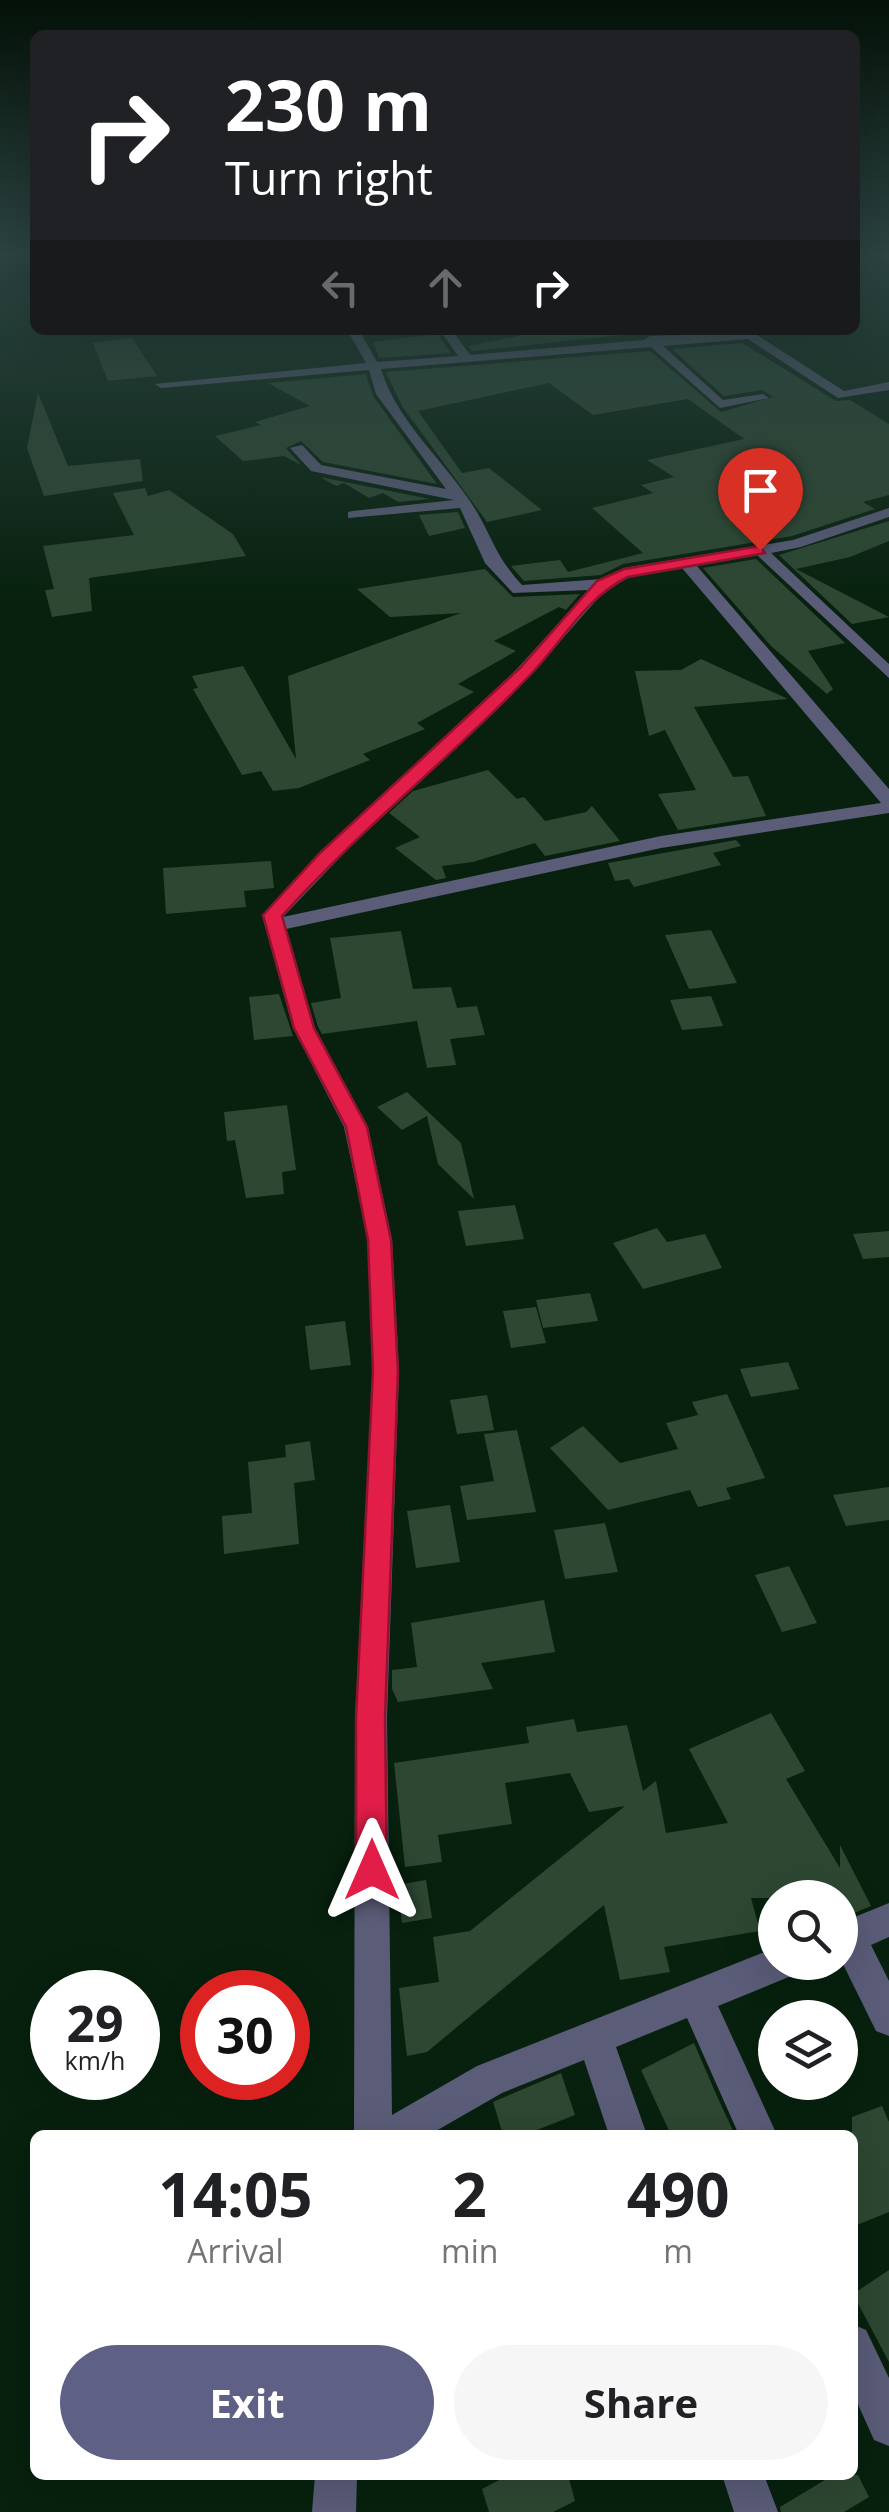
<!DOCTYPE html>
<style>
body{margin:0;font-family:"Open Sans",sans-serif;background:#f6f6f6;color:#202124;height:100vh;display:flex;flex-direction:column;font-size:38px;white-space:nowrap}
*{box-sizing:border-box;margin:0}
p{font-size:32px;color:#757577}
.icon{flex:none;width:55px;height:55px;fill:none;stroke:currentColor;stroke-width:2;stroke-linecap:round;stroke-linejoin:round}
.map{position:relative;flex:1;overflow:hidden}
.drawer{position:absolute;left:30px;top:2130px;width:828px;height:350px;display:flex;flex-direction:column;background:#fff;border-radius:15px;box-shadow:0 10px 40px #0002}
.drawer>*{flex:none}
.guide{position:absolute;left:30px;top:30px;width:830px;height:305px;border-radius:15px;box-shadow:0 10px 40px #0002;background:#202124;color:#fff;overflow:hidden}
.tools{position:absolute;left:758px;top:1880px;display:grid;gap:20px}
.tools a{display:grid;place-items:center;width:100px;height:100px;border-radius:50%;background:#fff;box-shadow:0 10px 40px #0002;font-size:50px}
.speed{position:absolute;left:30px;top:1970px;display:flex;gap:20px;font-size:50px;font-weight:700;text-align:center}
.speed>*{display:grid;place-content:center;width:130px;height:130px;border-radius:50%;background:#fff;box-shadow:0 10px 40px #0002;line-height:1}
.speed small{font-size:25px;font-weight:400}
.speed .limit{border:15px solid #d22;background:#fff;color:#111}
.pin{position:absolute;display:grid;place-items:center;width:85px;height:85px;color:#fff;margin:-102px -42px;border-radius:50% 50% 50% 0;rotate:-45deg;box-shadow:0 0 10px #0007}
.pin .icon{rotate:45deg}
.me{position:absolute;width:110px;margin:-55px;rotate:0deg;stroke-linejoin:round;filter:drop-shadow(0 0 8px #0008)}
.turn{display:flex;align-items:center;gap:35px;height:210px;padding:0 30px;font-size:45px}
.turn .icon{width:130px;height:130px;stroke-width:2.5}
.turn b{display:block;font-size:70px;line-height:85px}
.lanes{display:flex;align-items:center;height:95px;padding:0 30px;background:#0003;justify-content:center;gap:50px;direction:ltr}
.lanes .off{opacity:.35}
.eta{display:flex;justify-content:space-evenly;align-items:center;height:170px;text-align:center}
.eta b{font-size:60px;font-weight:700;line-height:70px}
.action{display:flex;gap:20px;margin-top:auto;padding:20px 30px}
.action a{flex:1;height:115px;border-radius:60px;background:#5e6185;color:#fff;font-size:40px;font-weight:700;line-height:115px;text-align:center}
.action a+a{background:#f6f6f6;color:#202124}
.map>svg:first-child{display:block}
.water{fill:#000b01}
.building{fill:#2d4732}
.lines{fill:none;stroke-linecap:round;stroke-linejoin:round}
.street{fill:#5a5c78;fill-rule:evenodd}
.route{fill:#e11d48;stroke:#92132f;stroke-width:2.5}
</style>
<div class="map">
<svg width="889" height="2512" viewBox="0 0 889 2512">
<rect width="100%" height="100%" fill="#07210e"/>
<polygon class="water" points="0,254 35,254 35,273 0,302"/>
<g class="building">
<polygon points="515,330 719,330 650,332 472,351 468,346 519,336"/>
<polygon points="438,334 451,353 379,358 373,342"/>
<polygon points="132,338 157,376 108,381 93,343"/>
<polygon points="742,343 836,401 850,400 889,424 889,495 863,502 875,509 792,536 623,564 601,575 524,581 511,566 560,560 568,572 643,553 592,508 653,493 641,485 674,477 647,460 744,439 688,399 593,415 549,383 418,411 462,473 489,468 542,510 487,522 402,406 386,372 650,351 721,412 773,397 762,390 724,396 672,349"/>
<polygon points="366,374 373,396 437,484 323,462 301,441 286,448 301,465 284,456 243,461 215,436 261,425 255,422 310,406 268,383"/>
<polygon points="38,393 68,466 140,459 143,481 44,496 27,448"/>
<polygon points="320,477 430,499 398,502 383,493 369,498 344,483 336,486"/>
<polygon points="145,488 148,496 169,490 233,534 246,556 89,578 92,611 52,617 45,590 54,589 43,546 134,535 113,493"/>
<polygon points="458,512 465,528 429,536 419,515"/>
<polygon points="889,521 889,541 850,557 796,569 889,617 852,624 779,555"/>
<polygon points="756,559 845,643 808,651 833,689 827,694 771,646 703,568"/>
<polygon points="485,569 513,597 580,594 566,610 559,607 494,641 516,651 458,684 474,692 417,723 425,729 363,754 370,760 299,788 273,791 261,771 242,775 193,689 198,688 192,676 243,666 296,759 288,676 461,613 390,617 357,589"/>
<polygon points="701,659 788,699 694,707 733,777 748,776 766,816 678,830 658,794 696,790 665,730 649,736 635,671 681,670"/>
<polygon points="488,770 517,799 524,797 545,821 586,812 592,806 620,841 545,856 535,843 473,862 442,866 446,878 436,880 395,848 420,837 389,813 413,791"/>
<polygon points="736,840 741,846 713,853 721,865 634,887 629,879 615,881 608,863"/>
<polygon points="271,861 274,888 244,891 246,907 166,914 163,868"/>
<polygon points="711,930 737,983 689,989 665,935"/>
<polygon points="401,931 413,989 451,987 457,1008 477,1006 485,1035 450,1039 456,1065 427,1068 417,1021 322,1034 318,1027 311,1003 341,998 330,938"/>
<polygon points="279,994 293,1036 254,1040 249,997"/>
<polygon points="711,996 723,1026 682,1030 670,1000"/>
<polygon points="407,1092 461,1143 474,1199 438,1164 427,1116 402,1130 377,1107"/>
<polygon points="287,1105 296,1170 282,1172 284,1194 246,1198 235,1140 227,1141 224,1112"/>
<polygon points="515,1205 524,1239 466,1246 458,1211"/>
<polygon points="657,1228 667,1242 705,1234 722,1268 643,1289 613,1243"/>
<polygon points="889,1231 889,1257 863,1259 853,1234"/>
<polygon points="590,1293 598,1321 543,1328 536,1300"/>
<polygon points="536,1307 546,1343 511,1348 503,1311"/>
<polygon points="345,1321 351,1365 310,1370 305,1326"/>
<polygon points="788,1362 799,1389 751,1397 740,1369"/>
<polygon points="727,1394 765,1478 726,1488 731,1499 698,1507 690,1490 608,1510 550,1448 583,1426 620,1463 678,1449 666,1423 698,1415 692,1402"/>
<polygon points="487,1395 494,1430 457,1434 450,1400"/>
<polygon points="517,1430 536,1512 467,1520 460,1486 494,1481 484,1434"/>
<polygon points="310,1441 315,1480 294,1483 299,1544 224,1554 222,1516 252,1513 248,1462 286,1457 285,1445"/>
<polygon points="889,1487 889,1520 846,1526 833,1495"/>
<polygon points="450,1505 460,1562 416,1568 407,1511"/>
<polygon points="605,1523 618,1572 565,1579 554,1530"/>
<polygon points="789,1566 817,1623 782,1632 755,1575"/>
<polygon points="544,1600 555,1652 481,1663 493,1689 398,1702 392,1689 392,1670 417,1667 411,1623"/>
<polygon points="771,1713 805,1771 786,1779 840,1868 840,1845 871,1906 840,1919 840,1898 751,1898 760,1931 664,1947 670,1972 620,1980 604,1905 427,2052 407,2056 399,1988 439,1982 433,1937 470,1931 625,1806 589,1812 570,1773 505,1783 512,1824 438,1835 442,1862 405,1867 394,1763 529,1743 526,1727 574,1719 577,1732 627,1725 643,1791 656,1781 666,1833 728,1823 689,1749"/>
<polygon points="426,1880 432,1918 402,1923 397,1885"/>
<polygon points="694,2043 716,2094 735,2135 671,2135 641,2070"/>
<polygon points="561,2073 575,2115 524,2135 503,2135 493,2102"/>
<polygon points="882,2106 889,2122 889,2212 852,2227 852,2117"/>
<polygon points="889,2270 889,2362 853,2294"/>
<polygon points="509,2475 568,2475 575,2501 553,2512 489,2512 482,2489"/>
<polygon points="833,2475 858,2475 869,2497 844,2512 781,2512 780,2507"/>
</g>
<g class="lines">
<g class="street">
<polygon points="874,254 889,255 889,262"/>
<path d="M347,330H359L377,362L458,356L440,330H452L470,355L644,340L650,336L754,333L844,391L889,382V390L838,398L748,339L663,346L723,400L763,394L769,398L720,408L651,347L381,369C398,425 448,463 477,512C494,542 497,558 522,585L602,579L624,568L793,540L889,508V517L801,547L771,553L889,664V678L757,555L696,565L889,789V813L661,848L286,929L315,1028L368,1127L392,1240L399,1371L387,1718L392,2115L477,2066L775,1948V1962H801L796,1974L718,2006L777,2135H739L687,2018L616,2047L647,2135H609L584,2060L502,2093L429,2135H354L355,1718L373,1371L368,1240L344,1127L293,1028L262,915L357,818L515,671L589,590L513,593L485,563L460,508L348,518V512L353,511L454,500L311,471L290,448L302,445L321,465L446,489L376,394L369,370L161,388L155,384L366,363ZM682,568L881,803L661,836L283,917L370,826L527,679L600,596L628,577Z"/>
<polygon points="889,1903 889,1937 871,1945 889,1981 889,2036 876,2031 840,1958 840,1923"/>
<polygon points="852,2324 866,2330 889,2378 889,2446 874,2440 852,2391"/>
<polygon points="315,2475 357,2475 356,2512 312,2512"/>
<polygon points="722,2475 764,2475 778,2512 734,2512"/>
</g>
</g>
<linearGradient id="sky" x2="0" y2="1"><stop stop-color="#041208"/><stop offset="0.42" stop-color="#2b4341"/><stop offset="1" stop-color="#2b4341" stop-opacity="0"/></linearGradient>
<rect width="889" height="605" fill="url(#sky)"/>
<path class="route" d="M760,546L765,553L628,577C587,596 562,642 531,674C451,758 360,829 282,916L314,1028L367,1127L391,1240L398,1371L385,1718L387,1870L382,1881L372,1885L361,1881L356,1870V1718L373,1371L368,1240L346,1127L294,1028L263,915L320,853L520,668L597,581L624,569Z"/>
</svg>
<div class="tools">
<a><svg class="icon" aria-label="search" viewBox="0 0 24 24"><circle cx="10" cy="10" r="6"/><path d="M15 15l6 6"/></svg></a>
<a><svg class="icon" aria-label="layers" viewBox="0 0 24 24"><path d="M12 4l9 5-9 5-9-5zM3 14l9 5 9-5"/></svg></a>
</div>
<div class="speed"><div>29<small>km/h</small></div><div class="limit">30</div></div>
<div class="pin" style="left:760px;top:550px;background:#d93025"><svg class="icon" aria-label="arrive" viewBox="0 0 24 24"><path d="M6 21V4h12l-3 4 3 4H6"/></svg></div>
<svg class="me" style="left:372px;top:1870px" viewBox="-20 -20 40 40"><path d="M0-17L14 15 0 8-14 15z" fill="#e11d48" stroke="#fff" stroke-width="4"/></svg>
<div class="guide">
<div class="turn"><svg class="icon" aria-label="right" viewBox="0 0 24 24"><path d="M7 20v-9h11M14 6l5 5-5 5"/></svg><div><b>230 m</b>Turn right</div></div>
<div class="lanes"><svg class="icon off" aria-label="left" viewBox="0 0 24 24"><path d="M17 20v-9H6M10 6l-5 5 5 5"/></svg><svg class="icon off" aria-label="ahead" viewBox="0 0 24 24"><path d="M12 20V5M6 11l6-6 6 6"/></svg><svg class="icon" aria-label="right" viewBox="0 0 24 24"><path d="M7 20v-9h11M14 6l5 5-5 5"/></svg></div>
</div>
<section class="drawer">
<div class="eta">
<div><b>14:05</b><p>Arrival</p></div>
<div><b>2</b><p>min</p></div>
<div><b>490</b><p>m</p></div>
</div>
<div class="action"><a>Exit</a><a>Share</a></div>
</section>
</div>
